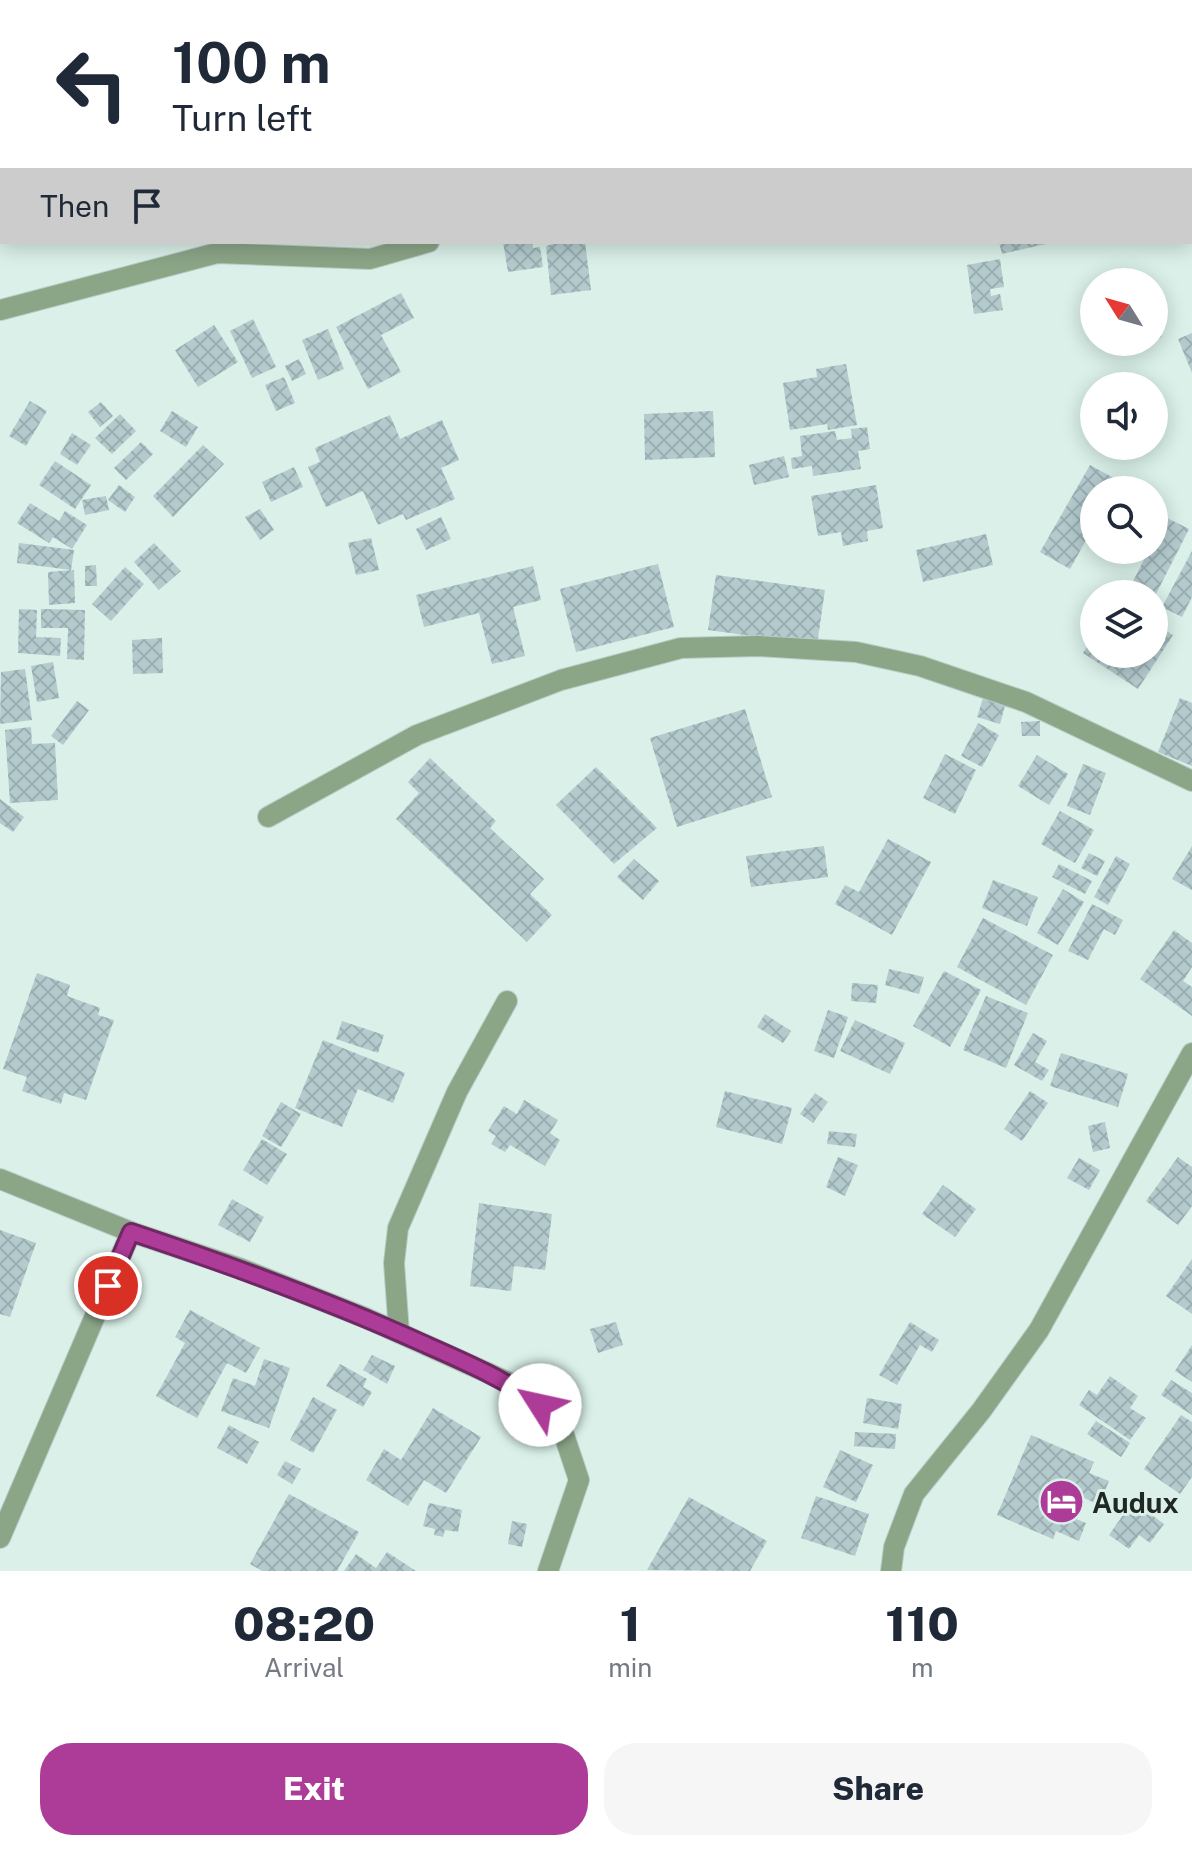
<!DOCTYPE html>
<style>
body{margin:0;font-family:"Public Sans",sans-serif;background:#f6f6f7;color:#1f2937;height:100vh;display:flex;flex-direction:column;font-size:30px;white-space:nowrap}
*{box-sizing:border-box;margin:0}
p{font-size:26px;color:#747a83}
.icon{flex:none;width:44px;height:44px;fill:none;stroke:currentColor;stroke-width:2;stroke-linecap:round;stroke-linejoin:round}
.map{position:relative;height:1571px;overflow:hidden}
.details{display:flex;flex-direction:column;background:#fff;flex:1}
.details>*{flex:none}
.top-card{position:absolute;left:0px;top:0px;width:1192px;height:244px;box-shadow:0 4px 20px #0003;background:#fff;color:#1f2937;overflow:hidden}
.needle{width:52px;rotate:307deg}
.controls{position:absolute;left:1080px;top:268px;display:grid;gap:16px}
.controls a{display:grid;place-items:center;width:88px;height:88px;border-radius:50%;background:#fff;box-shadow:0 4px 20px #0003;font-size:40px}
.pin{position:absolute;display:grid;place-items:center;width:68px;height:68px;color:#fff;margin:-34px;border:4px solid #fff;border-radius:50%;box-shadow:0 2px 8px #0007}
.me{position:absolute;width:88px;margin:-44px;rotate:305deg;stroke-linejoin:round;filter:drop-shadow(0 0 6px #0008)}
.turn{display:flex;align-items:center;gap:28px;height:168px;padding:0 40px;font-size:36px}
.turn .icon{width:104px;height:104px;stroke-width:2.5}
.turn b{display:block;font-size:56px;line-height:68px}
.then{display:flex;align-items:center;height:76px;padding:0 40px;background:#0003;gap:16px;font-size:30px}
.eta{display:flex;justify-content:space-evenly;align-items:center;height:136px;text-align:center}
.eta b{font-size:48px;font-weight:800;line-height:56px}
.button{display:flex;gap:16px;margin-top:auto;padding:16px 40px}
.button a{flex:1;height:92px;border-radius:32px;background:#ad3c98;color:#fff;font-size:32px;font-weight:800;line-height:92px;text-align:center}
.button a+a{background:#f6f6f7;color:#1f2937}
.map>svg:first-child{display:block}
.cemetery{fill:url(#cemetery-stones)}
.building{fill:url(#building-cross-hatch)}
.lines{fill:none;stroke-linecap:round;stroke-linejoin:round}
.minor-casing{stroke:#b9ccc6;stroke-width:22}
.minor{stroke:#8ba587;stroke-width:20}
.route-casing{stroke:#702763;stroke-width:20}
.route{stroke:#ad3c98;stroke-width:14}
.labels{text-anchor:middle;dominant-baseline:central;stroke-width:6;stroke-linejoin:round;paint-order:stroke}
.poi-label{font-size:28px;font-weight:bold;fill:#202826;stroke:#daf0e9;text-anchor:start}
</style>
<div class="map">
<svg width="1192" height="1571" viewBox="0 0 1192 1571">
<defs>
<pattern id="cemetery-stones" width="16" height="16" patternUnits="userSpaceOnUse" patternTransform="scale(2)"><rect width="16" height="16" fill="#c6c7a4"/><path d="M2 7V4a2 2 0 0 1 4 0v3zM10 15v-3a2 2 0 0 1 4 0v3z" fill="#aaab8d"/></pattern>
<pattern id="building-cross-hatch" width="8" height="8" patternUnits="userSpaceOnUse" patternTransform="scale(2)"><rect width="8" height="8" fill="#b4cbce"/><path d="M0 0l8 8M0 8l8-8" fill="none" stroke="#9aaeb1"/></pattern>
</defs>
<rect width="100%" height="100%" fill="#daf0e9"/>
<polygon class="cemetery" points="588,0 1145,0 588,2"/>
<g class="building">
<polygon points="503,242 532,242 533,248 540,247 543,267 508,272"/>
<polygon points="560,242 585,242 591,290 551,295 546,246"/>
<polygon points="999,242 1050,242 1050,243 1002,254"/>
<polygon points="1000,259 1004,287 990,289 991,296 1000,294 1003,310 974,314 967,265"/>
<polygon points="401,293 414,318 381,335 401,372 368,389 336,327"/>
<polygon points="1154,316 1162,337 1154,341"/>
<polygon points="253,319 276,367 252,378 230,331"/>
<polygon points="214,325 238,362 198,387 175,350"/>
<polygon points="328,329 344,369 318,380 302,340"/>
<polygon points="1192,333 1192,373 1178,339"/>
<polygon points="1117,342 1150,342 1121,354"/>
<polygon points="299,359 306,374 292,381 285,366"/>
<polygon points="846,364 857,425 828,430 827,424 790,430 783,383 817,377 816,369"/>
<polygon points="284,377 295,403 276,411 265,385"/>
<polygon points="30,401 47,411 26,446 9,436"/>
<polygon points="101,402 113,416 100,427 88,412"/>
<polygon points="172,411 198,427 186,447 160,431"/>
<polygon points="713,411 715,457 645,460 644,414"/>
<polygon points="120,414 136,431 112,454 95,438"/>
<polygon points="390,415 400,439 442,420 459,460 441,468 455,499 406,520 403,514 378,525 363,491 326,507 308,467 320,462 315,448"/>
<polygon points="867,427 870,449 858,451 861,469 813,476 812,466 792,469 791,458 802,456 800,436 835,431 837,440 852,438 851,429"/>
<polygon points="72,433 91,445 77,465 60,454"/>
<polygon points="141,442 153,454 126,480 114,468"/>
<polygon points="203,445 224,464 173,517 153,496"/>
<polygon points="784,456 789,477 754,485 749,465"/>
<polygon points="55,461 91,485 75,509 39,485"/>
<polygon points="1090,465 1119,481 1114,490 1094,490 1094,526 1070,569 1040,552"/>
<polygon points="294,467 303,487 271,502 262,482"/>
<polygon points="119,485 135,497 125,512 108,500"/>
<polygon points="876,485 883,528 867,531 868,541 843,546 841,532 818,536 811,496"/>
<polygon points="106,496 109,510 85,515 82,500"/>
<polygon points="30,503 59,521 65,511 87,525 72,549 53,537 49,543 17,523"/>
<polygon points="260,509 274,530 260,540 245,517"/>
<polygon points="441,517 451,539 426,550 416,529"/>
<polygon points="1165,517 1189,529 1156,594 1133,594 1128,591 1149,550 1154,550 1154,539"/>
<polygon points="986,534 993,565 923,582 916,550"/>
<polygon points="371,538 379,570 356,575 348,543"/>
<polygon points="19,543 74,550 71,570 17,563"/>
<polygon points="154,543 181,571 159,590 134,562"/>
<polygon points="1192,551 1192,597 1182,617 1162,607"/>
<polygon points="658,564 674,627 576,652 560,589"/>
<polygon points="96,565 97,586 85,586 85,566"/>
<polygon points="533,566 541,600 513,607 525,656 492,664 479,613 424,627 416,595"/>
<polygon points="125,567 144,584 111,621 92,604"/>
<polygon points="74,570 75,603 49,605 48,572"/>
<polygon points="716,575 825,590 817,645 708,630"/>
<polygon points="19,609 37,610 36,637 61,638 60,656 18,653"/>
<polygon points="41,609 85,610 84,660 67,659 68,628 41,628"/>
<polygon points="1154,623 1173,635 1138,689 1083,653 1094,636 1094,654 1154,654"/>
<polygon points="162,638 163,673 133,674 132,640"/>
<polygon points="53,662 59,698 37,702 31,666"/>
<polygon points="25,669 32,720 0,724 1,672"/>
<polygon points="984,695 1006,702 1000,724 977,717"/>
<polygon points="1180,698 1192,703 1192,766 1158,752"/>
<polygon points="77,701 89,710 63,745 51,736"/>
<polygon points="745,709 772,797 677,827 650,738"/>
<polygon points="1040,721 1040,736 1022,736 1021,722"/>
<polygon points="978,723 999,735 982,767 961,756"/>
<polygon points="31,727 32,744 55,743 58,800 10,803 5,730"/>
<polygon points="945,754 976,770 955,814 923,798"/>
<polygon points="1037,755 1068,774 1049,805 1018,786"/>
<polygon points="430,758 496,821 490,828 544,879 530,894 552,915 527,942 396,819 419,793 408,782"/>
<polygon points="1083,764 1106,773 1090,815 1067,806"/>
<polygon points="596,767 657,828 614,864 556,805"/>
<polygon points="0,799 24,817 13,832 0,823"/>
<polygon points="1060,811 1094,830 1075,863 1041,844"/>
<polygon points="888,839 931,862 892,935 835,904 845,885 859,892"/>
<polygon points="824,846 828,877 751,887 746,856"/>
<polygon points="1192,846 1192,890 1172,879"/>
<polygon points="1089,853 1105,861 1097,876 1081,868"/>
<polygon points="1116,856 1130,864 1108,905 1094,897"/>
<polygon points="634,859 659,881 643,900 617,877"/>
<polygon points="1059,864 1092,881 1085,894 1052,877"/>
<polygon points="993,880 1038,897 1027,926 982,908"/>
<polygon points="1063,889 1084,902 1058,945 1037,933"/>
<polygon points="1092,904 1123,920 1115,935 1104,929 1088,960 1068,951"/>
<polygon points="983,918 1053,955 1026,1005 957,967"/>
<polygon points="1174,930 1192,943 1192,967 1183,981 1192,987 1192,1016 1140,979"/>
<polygon points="889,969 924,977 919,994 885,985"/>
<polygon points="944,971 981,990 950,1047 913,1026"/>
<polygon points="37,973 70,985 67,996 100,1008 98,1015 114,1020 86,1100 64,1093 61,1104 22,1091 27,1077 3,1069"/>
<polygon points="852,983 878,985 876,1003 851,1001"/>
<polygon points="986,996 1028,1013 1006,1068 963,1050"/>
<polygon points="828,1010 848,1017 834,1058 814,1051"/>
<polygon points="765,1014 791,1031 783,1043 757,1027"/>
<polygon points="855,1020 905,1043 890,1074 840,1051"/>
<polygon points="342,1021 384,1035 378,1053 336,1039"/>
<polygon points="1033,1033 1047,1041 1035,1062 1049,1070 1042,1081 1014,1065"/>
<polygon points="323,1040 405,1073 393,1103 358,1089 342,1127 295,1108"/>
<polygon points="1061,1053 1128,1074 1118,1107 1050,1086"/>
<polygon points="725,1091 792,1108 782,1144 716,1127"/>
<polygon points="1030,1091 1048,1103 1022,1141 1004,1129"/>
<polygon points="815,1093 828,1102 813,1123 800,1114"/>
<polygon points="524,1100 558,1120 550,1133 560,1140 545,1166 510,1145 505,1152 491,1144 496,1136 488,1131 504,1106 517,1114"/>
<polygon points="281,1102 301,1114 281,1147 262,1136"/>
<polygon points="1105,1122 1110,1148 1093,1152 1088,1126"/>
<polygon points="829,1131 857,1134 855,1147 827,1144"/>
<polygon points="262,1139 287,1154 267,1185 243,1170"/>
<polygon points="838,1157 858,1165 845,1196 826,1187"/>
<polygon points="1178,1157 1192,1167 1192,1206 1178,1225 1146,1201"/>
<polygon points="1079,1158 1100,1170 1089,1190 1067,1178"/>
<polygon points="943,1185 976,1209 955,1237 922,1214"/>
<polygon points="232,1199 264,1217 250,1242 218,1225"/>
<polygon points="479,1203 552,1214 545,1270 514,1266 511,1291 470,1286"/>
<polygon points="0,1230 36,1243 10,1317 0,1314"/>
<polygon points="1192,1259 1192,1314 1166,1296"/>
<polygon points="190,1310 260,1348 246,1373 227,1363 197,1418 156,1396 185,1343 175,1337"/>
<polygon points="616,1322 623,1345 598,1353 590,1329"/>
<polygon points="910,1322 939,1340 932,1352 920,1345 897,1385 879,1375"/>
<polygon points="1192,1345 1192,1382 1175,1371"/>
<polygon points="372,1355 395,1366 387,1384 363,1370"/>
<polygon points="264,1359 290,1368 269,1428 221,1411 233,1378 255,1386"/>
<polygon points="340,1364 367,1379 363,1387 372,1392 363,1407 326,1386"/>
<polygon points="1110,1376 1138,1396 1130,1408 1146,1418 1130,1440 1079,1405 1089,1390 1097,1395"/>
<polygon points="1171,1380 1192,1393 1192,1415 1161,1395"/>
<polygon points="313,1397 337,1410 313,1453 290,1440"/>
<polygon points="867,1398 902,1404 898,1429 863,1423"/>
<polygon points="433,1408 481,1437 446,1493 424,1480 408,1506 366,1480 384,1449 401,1460"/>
<polygon points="1181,1415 1192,1422 1192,1477 1180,1494 1144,1469"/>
<polygon points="1096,1421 1130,1443 1121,1457 1087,1434"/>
<polygon points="229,1425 259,1442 247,1464 217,1448"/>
<polygon points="855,1432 896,1434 895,1449 854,1446"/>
<polygon points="1031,1435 1094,1462 1089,1473 1109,1481 1099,1505 1078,1495 1069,1516 1086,1523 1079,1541 1056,1531 1053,1539 997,1515"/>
<polygon points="840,1450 873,1465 856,1502 823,1487"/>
<polygon points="285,1461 301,1469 292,1484 277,1475"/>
<polygon points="289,1494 359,1532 337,1571 262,1571 250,1564"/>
<polygon points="816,1496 869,1514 855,1556 801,1538"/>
<polygon points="689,1497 767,1541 750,1571 647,1570"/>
<polygon points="1133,1501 1164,1524 1150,1543 1139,1535 1129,1549 1109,1535"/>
<polygon points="429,1503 462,1510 458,1532 445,1530 443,1537 434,1535 435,1529 423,1526"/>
<polygon points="512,1521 527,1524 522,1547 508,1544"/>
<polygon points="387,1552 416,1571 344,1571 356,1554 376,1568"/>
</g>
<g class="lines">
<defs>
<g id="minor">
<polyline points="574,0 574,2"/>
<polyline points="1169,2 1169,0"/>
<polyline points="1190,92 1192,94"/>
<polyline points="0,310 217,253 370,259 429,242"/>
<polyline points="268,817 417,735 561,680 681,648 759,646 856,652 920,666 1026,702 1192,781"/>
<polyline points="0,1179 131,1232 242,1269 366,1318 510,1383 540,1405 562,1429 579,1480 548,1571"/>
<polyline points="399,1333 394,1263 398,1228 457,1092 507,1001"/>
<polyline points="0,1538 131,1232"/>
<polyline points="891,1571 894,1547 914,1494 981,1411 1039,1330 1192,1053"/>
</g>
</defs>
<use href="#minor" class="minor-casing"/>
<use href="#minor" class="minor"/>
</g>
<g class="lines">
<defs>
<path id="route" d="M108,1286L131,1232C230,1265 327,1300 422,1343C463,1361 503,1378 540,1405"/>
</defs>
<use href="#route" class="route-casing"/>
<use href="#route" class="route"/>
</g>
<defs>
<symbol id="hotel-disc" viewBox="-11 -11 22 22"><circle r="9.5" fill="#ad3c98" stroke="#daf0e9"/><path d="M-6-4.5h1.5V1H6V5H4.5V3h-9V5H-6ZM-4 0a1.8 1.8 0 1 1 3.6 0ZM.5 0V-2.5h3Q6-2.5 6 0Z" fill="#fff"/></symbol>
</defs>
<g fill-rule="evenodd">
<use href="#hotel-disc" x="1036" y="1476" width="51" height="51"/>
</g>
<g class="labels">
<g class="poi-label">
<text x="1092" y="1502">Audux</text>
</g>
</g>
</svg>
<div class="controls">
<a><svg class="needle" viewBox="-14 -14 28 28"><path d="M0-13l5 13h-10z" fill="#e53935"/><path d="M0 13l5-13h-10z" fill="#747a83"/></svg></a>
<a><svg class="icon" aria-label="sound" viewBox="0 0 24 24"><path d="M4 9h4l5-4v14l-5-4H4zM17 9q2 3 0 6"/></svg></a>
<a><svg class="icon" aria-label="search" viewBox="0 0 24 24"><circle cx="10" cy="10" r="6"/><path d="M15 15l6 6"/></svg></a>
<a><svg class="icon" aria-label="layers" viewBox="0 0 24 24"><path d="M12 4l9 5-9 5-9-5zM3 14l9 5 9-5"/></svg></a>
</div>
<div class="pin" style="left:108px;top:1286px;background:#d93025"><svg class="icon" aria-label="arrive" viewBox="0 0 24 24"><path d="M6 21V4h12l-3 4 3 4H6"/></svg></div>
<svg class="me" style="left:540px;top:1405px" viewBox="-20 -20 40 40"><circle r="19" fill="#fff"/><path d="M0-13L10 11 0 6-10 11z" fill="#ad3c98"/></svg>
<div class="top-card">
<div class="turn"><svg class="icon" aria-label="left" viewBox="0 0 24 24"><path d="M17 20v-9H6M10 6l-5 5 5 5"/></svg><div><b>100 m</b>Turn left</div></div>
<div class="then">Then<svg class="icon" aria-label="arrive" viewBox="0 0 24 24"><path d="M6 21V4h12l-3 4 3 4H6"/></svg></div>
</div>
</div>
<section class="details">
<div class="eta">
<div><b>08:20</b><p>Arrival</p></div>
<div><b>1</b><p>min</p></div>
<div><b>110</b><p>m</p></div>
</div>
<div class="button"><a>Exit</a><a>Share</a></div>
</section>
